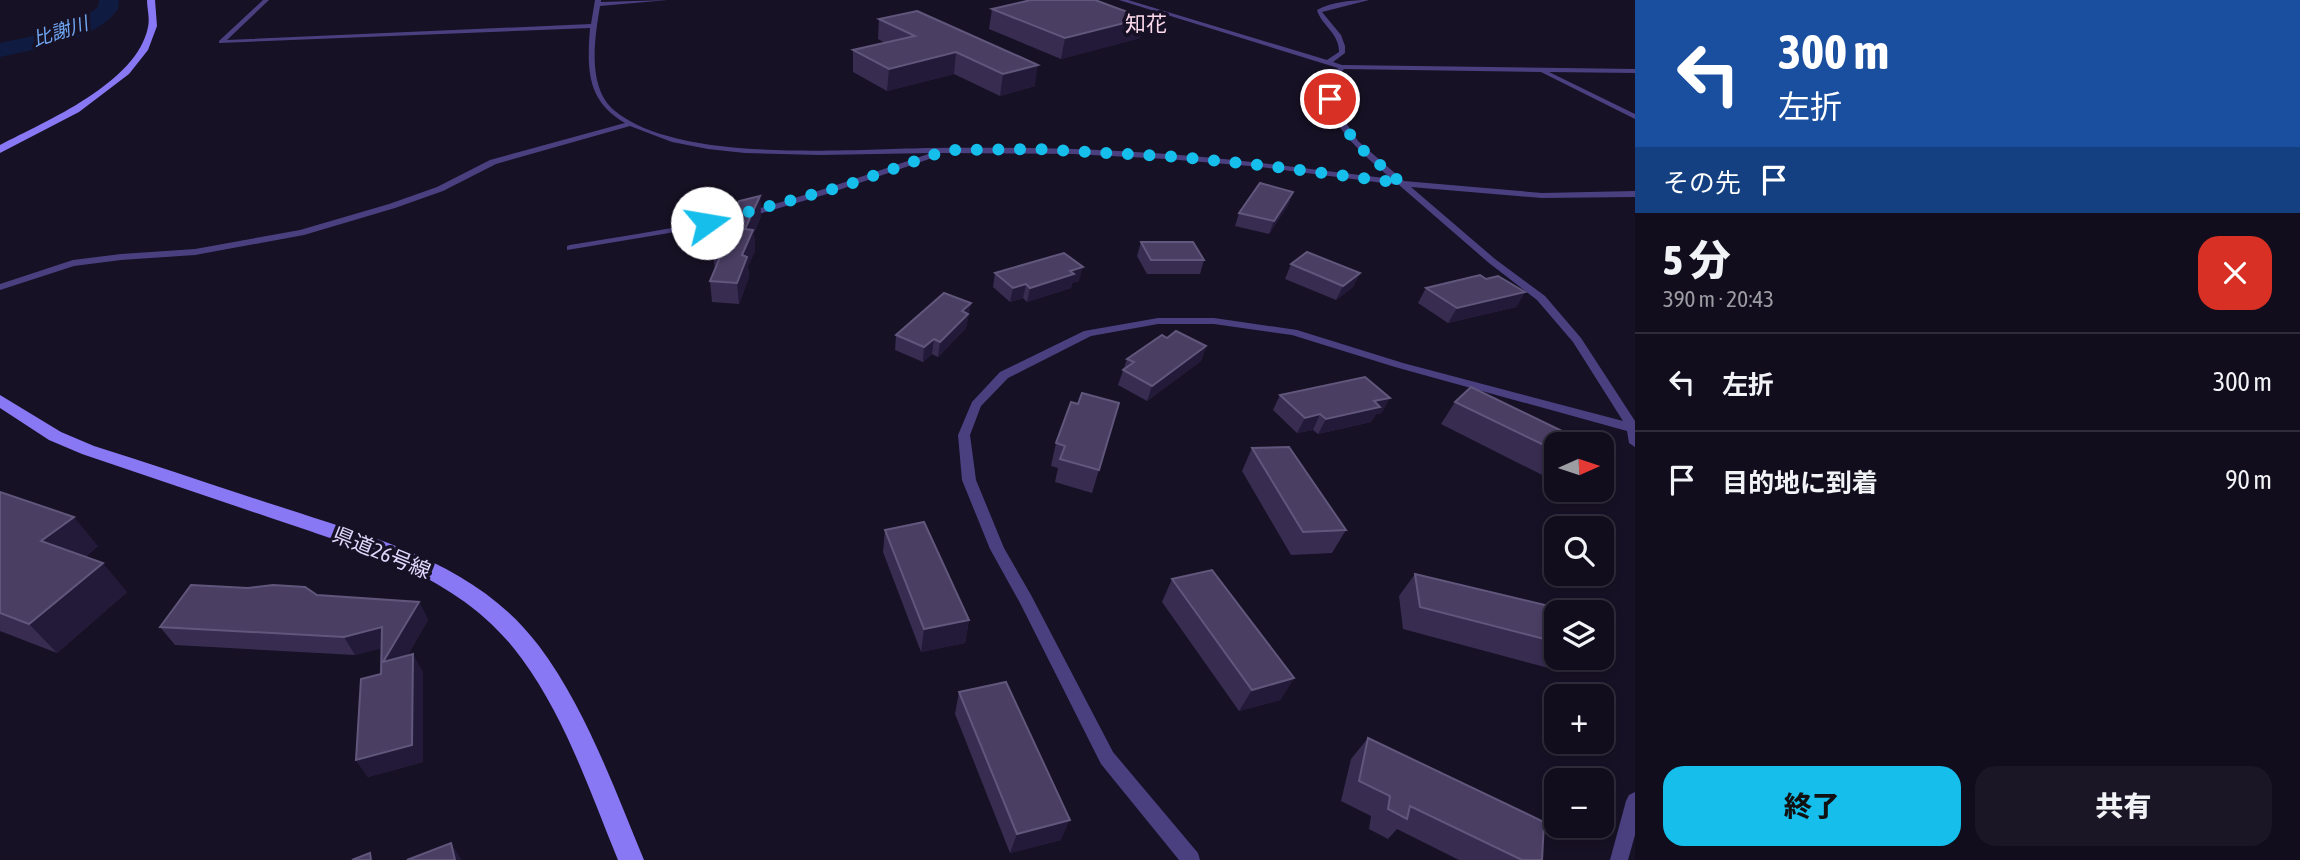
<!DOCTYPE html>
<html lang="ja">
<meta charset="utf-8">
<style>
body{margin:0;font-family:"Asap Condensed","Noto Sans JP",sans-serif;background:#1a1625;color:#f1f3f6;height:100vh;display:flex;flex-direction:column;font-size:26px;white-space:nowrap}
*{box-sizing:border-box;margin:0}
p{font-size:23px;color:#9c9ca3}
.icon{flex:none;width:38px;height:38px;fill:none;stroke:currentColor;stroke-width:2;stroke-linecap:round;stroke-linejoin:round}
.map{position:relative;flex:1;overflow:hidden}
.drawer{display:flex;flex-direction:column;background:#110d1c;width:665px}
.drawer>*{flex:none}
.hud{background:#1a4fa0;color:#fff;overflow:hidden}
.needle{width:46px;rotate:87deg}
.fabs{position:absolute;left:1544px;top:432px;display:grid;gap:14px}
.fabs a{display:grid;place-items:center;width:70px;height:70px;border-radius:14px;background:#110d1c;box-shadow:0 4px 10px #0003,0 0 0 2px #302d3b;font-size:35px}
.pin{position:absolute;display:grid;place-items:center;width:60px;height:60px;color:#fff;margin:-30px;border:4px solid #fff;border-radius:50%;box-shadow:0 2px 7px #0007}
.me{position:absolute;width:77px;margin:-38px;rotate:77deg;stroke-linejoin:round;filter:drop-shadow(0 0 5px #0008)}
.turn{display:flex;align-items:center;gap:24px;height:147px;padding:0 28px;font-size:32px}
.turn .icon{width:91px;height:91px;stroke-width:2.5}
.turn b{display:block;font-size:49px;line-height:60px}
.then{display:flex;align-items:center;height:66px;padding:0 28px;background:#0003;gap:14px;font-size:26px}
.round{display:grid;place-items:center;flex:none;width:74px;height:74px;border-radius:21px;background:#1a1625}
.headline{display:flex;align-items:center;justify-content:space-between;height:119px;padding:0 28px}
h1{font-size:42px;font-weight:800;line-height:52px}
.primary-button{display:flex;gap:14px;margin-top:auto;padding:14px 28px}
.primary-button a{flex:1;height:80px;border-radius:21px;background:#15beeb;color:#111;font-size:28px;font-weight:800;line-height:80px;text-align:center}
.primary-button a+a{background:#1a1625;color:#f1f3f6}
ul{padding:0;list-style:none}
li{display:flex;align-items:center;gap:21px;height:98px;padding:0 28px;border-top:2px solid #302d3b}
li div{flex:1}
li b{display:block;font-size:26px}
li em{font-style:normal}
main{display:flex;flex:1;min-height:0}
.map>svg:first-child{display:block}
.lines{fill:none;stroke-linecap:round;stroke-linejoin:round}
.river{fill:#0f1b40;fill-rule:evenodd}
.lane{fill:#4a4080;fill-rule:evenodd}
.secondary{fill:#8878f3;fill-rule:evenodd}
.wall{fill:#382c51}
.shaded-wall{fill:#231938}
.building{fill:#4a3e63;stroke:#61567b;stroke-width:2}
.route{stroke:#15beeb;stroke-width:12;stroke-dasharray:0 21.6}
.labels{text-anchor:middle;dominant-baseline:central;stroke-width:7;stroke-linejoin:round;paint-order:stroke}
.far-water-label{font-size:19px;font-style:italic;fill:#6fa7f3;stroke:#171125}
.far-quarter-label{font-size:21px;fill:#fcdaec;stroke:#171125}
.street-label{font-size:21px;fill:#e0d8fc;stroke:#171125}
</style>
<main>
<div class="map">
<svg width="1635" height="860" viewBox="0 0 1635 860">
<rect width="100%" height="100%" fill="#171125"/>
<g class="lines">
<path class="river" d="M99,0H119L118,9C97,40 35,49 0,57V43C34,36 71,29 98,7Z"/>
<g class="lane">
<path d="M263,0H269L227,40L591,24L595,0H601V2L668,0L600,6C595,37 586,87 615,111C680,164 849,149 932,148C994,147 1056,148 1118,151C1210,155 1301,168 1392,179C1365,156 1303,107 1338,68L1119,0H1128L1327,60L1339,52C1339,33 1321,25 1317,10C1331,2 1353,0 1369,0L1322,12L1341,35L1345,46V53L1333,62L1342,65L1635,69V73L1549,72L1635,114V119L1541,72L1344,69L1337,76L1334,85V95L1341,115L1358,141L1404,181L1542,193L1635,191V197L1542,198L1411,187L1495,259L1545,296L1581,338L1635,421V447L1629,443L1627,431L1395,367L1292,335L1214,324H1158L1091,336L1008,378L981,406L970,435L976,480L1004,548L1031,595L1113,752L1198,853L1200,860H1179L1101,764L1020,603L990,549L962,480L958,435L972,402L1000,372L1084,331L1158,318H1214L1297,330L1403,363L1623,421L1573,342L1537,300L1489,263L1399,185L1261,167L1167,159L1073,154L938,153V156L827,194L759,214L687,230L567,250V246L570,245C631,235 693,226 753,210C813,194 872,173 931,153L820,155L745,153L708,149L672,142L630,126L496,164L443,191L395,208L304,235L195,255L121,260L74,266L0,290V284L73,260L121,254L195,249L300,230L389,204L437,187L490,160L625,123C586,101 587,68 590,28L219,43V41Z"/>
<polygon points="1635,792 1635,835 1628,860 1610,860 1626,801 1629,795"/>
</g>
<g class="secondary">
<path d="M147,0H155L157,26L148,50L129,74L79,112L0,153V145C46,121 137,83 148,27C150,19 147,8 147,0Z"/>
<path d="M0,395L61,432L94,446C157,466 219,487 281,507C374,538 477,563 539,646C586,709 614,788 644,860H618C590,792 566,719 522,659C462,575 361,549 268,517C206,496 144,475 82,454L49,440L0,408Z"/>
</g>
</g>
<g class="wall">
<polygon points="992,9 1144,18 1140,38 1061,59 989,29"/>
<polygon points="879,19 1035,86 1000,96 954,74 887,91 853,72 853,50 885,43 878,39"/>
<polygon points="1293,192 1288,205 1269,234 1235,226 1239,213"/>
<polygon points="760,196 761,216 754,233 755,251 748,266 749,277 739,304 712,302 710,281 715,270 713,253 720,239 719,229 736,207"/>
<polygon points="1141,242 1204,260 1200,274 1147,274 1137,256"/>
<polygon points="1291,264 1360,273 1353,287 1336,300 1285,279"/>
<polygon points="995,273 1079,281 1072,283 1071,288 1027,302 1023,298 1010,302 993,287"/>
<polygon points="1486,279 1525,292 1516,307 1448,323 1418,303 1426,288"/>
<polygon points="971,303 966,328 938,357 932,354 923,362 895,350 896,335"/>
<polygon points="1167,338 1206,346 1201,361 1147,401 1118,385 1127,359"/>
<polygon points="1280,395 1382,413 1376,414 1371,422 1318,434 1313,430 1297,433 1273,410"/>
<polygon points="1455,402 1556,444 1556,480 1554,481 1441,424"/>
<polygon points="1119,403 1092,493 1055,482 1058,468 1051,466 1056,443 1078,404"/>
<polygon points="1252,448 1346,530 1332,553 1291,555 1242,471"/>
<polygon points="0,492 98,546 85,557 127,592 57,653 0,631"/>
<polygon points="885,530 969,620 965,643 921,652 883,552"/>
<polygon points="1415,574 1556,612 1556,658 1563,658 1552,669 1403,629 1399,596"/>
<polygon points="1172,579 1294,678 1280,700 1239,711 1162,602"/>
<polygon points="248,588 317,595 419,602 428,620 407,656 423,672 423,762 368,777 356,760 381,674 382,648 355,655 175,645 160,627"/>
<polygon points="959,692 1061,840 1010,853 955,714"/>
<polygon points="1368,738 1542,860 1459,860 1397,829 1388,839 1369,829 1371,816 1341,801 1351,759"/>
</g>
<g class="shaded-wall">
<polygon points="1144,18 1140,38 1061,59 1065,38"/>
<polygon points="956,52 954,74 887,91 889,69"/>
<polygon points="1038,65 1035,86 1000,96 1003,74"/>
<polygon points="1293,192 1288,205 1269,234 1274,221"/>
<polygon points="760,196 761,216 754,233 755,251 748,266 749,277 739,304 737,283 742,255 745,229"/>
<polygon points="1083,267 1079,281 1072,283 1071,288 1027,302 1030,288 1070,271"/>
<polygon points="1360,273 1353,287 1336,300 1343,286"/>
<polygon points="1026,284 1023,298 1010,302 1013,288"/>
<polygon points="1525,292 1516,307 1448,323 1457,308"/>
<polygon points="971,303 966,328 938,357 940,342 962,311"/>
<polygon points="934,339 932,354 923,362 924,347"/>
<polygon points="1206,346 1201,361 1147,401 1152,386"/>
<polygon points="1390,398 1382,413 1376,414 1371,422 1318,434 1326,419 1374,401"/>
<polygon points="1320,414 1313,430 1297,433 1305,418"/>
<polygon points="74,517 98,546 67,571 41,541"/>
<polygon points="103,563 127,592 57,653 29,624"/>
<polygon points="419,602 428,620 393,680 383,662"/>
<polygon points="969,620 965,643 921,652 924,629"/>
<polygon points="382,627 392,646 355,655 344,637"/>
<polygon points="413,654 423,672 423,762 368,777 356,760"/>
<polygon points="1294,678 1280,700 1239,711 1252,690"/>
<polygon points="1070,820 1061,840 1010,853 1017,834"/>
<polygon points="451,843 462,860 455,860"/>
</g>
<g class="building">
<polygon points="1031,0 1095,0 1144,18 1065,38 992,9"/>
<polygon points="917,11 1038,65 1003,74 956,52 889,69 853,50 915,36 879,19"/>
<polygon points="1260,183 1293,192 1274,221 1239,213"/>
<polygon points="760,196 745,229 753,230 742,255 747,257 737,283 710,281 721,255 713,253 725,230 719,229 731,206 736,207 739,201"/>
<polygon points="1141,242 1193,242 1204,260 1151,260"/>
<polygon points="1307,252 1360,273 1343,286 1291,264"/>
<polygon points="1064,253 1083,267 1070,271 1074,274 1030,288 1026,284 1013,288 995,273"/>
<polygon points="1480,275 1486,279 1498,276 1525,292 1457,308 1426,288"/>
<polygon points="944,293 971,303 962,311 968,314 940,342 934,339 924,347 896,335"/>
<polygon points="1176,331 1206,346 1152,386 1123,370 1134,362 1127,359 1162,335 1167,338"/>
<polygon points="1365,377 1390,398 1374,401 1380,407 1326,419 1320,414 1305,418 1280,395"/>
<polygon points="1471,387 1587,443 1585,444 1556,444 1556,451 1455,402"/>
<polygon points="1082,393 1119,403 1099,470 1060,459 1065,446 1056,443 1071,402 1078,404"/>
<polygon points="1289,447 1346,530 1303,532 1252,448"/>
<polygon points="0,492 74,517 41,541 103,563 29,624 0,613"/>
<polygon points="924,522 969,620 924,629 885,530"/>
<polygon points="1212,570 1294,678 1252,690 1172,579"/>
<polygon points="1415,574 1562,609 1563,612 1556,612 1556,642 1420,607"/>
<polygon points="191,585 248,588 273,585 305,587 317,595 419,602 383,662 413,654 412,745 356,760 361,679 381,674 382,627 344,637 160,627"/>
<polygon points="1006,682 1070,820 1017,834 959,692"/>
<polygon points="1368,738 1544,822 1542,860 1522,860 1410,806 1407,819 1388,809 1390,796 1359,781"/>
<polygon points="451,843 455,860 407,860"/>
<polygon points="370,853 371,860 352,860"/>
</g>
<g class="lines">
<polyline class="route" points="707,223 844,186 947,150 1035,149 1180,157 1260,165 1401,183 1355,143 1330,99"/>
</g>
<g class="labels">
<g class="far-water-label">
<text transform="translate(60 31) rotate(-18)">比謝川</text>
</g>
<g class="far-quarter-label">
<text x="1146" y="23">知花</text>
</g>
<g class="street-label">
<text transform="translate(382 552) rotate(22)">県道26号線</text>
</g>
</g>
</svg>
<div class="fabs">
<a><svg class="needle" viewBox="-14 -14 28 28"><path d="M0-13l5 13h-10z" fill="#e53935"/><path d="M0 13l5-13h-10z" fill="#9c9ca3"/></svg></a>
<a><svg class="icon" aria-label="search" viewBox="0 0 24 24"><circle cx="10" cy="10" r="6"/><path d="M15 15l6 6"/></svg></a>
<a><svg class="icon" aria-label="layers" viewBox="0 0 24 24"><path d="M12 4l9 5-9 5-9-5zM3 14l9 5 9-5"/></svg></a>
<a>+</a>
<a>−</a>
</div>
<div class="pin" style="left:1330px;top:99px;background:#d93025"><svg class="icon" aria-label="arrive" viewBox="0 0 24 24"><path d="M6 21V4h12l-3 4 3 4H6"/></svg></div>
<svg class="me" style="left:707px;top:223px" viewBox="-20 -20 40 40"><circle r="19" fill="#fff"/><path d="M0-13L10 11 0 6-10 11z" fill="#15beeb"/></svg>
</div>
<section class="drawer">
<div class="hud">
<div class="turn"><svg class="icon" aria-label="left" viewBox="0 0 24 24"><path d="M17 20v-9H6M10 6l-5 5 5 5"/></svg><div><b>300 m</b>左折</div></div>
<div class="then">その先<svg class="icon" aria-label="arrive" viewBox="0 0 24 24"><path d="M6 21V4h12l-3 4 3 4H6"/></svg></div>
</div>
<div class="headline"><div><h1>5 分</h1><p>390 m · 20:43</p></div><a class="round" style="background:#d93025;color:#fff"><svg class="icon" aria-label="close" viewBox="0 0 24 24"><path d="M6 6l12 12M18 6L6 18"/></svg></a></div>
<ul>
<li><svg class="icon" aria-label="left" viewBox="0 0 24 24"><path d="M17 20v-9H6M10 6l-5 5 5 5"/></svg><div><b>左折</b></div><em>300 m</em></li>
<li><svg class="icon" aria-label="arrive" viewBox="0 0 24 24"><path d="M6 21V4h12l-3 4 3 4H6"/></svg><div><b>目的地に到着</b></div><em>90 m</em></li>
</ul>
<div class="primary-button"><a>終了</a><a>共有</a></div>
</section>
</main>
